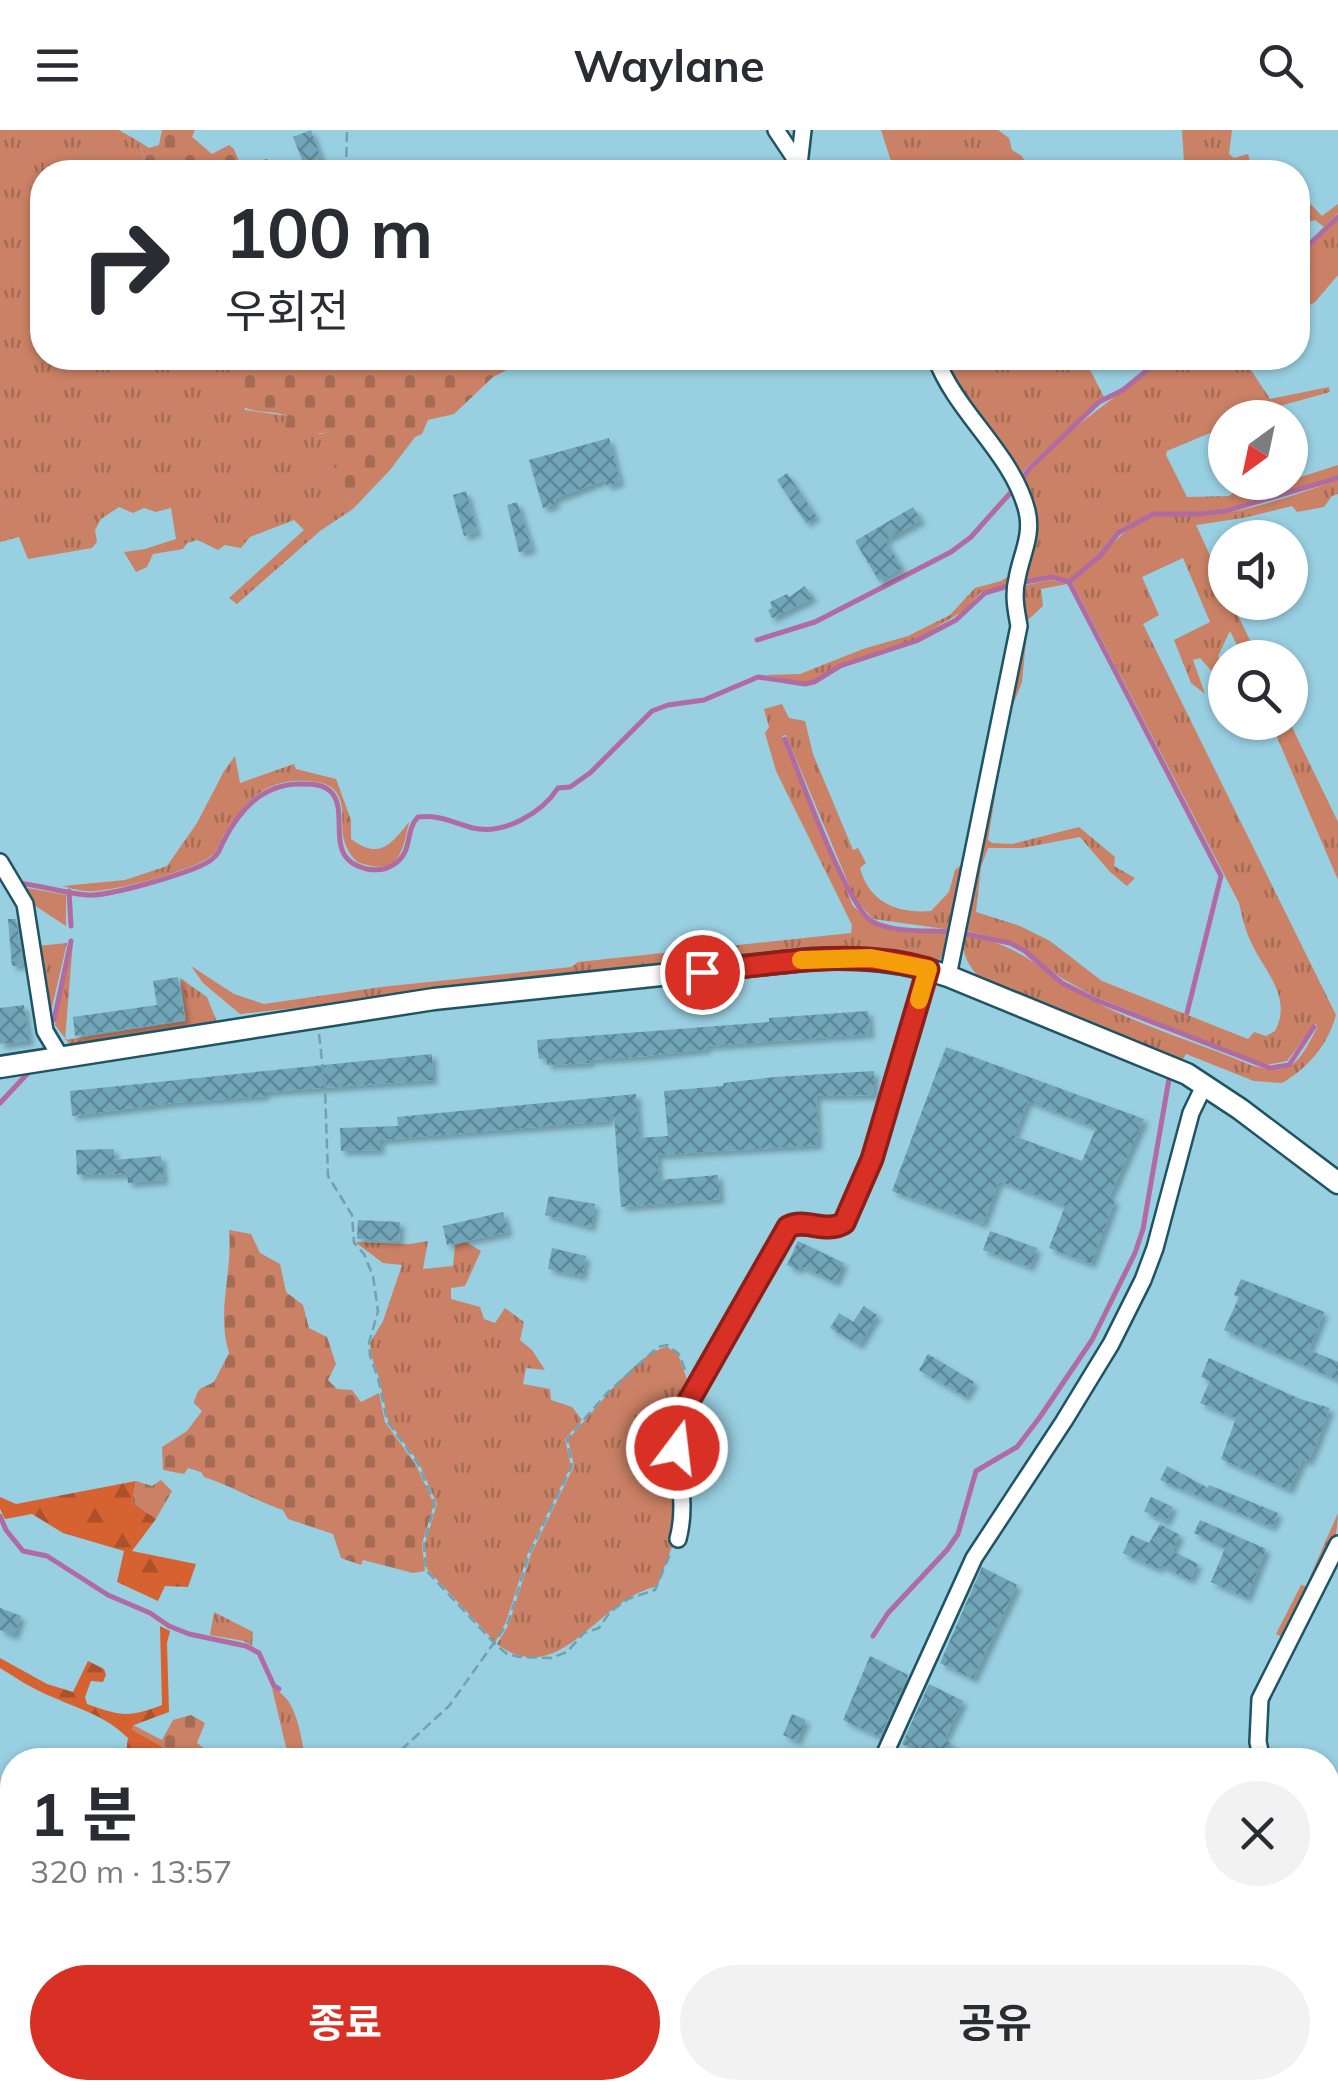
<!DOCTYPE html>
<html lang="ko">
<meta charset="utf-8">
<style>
body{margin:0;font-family:Mulish,"Noto Sans KR",sans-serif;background:#f2f2f3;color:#2b2b33;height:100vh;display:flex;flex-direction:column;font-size:38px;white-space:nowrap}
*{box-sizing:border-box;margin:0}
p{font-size:32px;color:#7c7c81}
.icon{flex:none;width:55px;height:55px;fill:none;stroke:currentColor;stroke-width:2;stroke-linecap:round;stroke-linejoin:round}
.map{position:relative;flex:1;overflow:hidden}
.panel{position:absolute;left:0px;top:1618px;width:1340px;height:352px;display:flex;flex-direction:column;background:#fff;border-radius:40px 40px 0 0;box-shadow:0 2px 8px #0004}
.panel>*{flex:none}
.top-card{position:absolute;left:30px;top:30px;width:1280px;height:210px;border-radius:40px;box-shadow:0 2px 8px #0004;background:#fff;color:#2b2b33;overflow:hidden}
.needle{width:65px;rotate:213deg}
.controls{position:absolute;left:1208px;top:270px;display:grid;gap:20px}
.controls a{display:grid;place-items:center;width:100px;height:100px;border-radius:50%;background:#fff;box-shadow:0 2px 8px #0004;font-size:50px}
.pin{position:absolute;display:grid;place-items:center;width:85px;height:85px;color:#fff;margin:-42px;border:5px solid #fff;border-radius:50%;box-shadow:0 2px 10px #0007}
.me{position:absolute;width:110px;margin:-55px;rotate:15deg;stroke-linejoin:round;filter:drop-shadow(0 0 8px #0008)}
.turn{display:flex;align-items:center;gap:35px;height:210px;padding:0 30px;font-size:45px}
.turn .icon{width:130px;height:130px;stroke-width:2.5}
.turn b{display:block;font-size:70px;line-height:85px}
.round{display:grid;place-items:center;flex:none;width:105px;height:105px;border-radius:52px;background:#f2f2f3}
.head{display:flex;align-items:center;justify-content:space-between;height:170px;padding:0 30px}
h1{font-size:60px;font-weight:700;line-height:75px}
.button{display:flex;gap:20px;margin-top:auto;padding:20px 30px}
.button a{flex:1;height:115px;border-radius:60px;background:#d93025;color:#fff;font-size:40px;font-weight:700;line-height:115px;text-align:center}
.button a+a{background:#f2f2f3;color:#2b2b33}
header{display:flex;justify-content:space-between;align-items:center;height:130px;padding:0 30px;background:#fff;font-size:45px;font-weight:700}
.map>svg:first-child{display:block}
.grass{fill:url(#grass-tufts)}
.forest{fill:url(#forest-firs)}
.cemetery{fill:url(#cemetery-stones)}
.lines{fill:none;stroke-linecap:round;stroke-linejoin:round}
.stream{stroke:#b26ba1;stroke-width:5}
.building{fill:url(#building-cross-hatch);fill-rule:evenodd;filter:url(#shadow)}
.minor-casing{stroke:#1e5464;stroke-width:20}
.major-casing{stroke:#1e5464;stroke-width:25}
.path{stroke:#739fae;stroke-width:2.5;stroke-dasharray:10 5;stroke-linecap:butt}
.minor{stroke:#fff;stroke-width:15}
.major{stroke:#fff;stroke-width:20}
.route-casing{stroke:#8d1f18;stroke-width:25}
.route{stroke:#d93025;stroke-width:18}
.slow{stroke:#f59e0b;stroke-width:18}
</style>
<header><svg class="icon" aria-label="menu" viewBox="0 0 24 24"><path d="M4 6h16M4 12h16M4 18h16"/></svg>Waylane<svg class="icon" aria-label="search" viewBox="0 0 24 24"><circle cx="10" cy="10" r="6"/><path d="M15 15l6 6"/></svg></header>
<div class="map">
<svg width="1338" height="1968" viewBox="0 0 1338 1968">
<defs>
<pattern id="grass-tufts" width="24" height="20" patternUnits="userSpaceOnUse" patternTransform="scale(2.5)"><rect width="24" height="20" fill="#ca8165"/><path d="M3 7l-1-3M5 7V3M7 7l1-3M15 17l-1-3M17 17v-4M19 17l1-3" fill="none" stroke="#a46b55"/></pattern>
<pattern id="forest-firs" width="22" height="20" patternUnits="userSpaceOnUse" patternTransform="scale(2.5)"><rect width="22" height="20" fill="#d66131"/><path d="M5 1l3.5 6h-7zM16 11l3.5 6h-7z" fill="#ad512b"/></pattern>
<pattern id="cemetery-stones" width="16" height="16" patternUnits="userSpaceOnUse" patternTransform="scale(2.5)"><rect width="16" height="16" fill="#ca8165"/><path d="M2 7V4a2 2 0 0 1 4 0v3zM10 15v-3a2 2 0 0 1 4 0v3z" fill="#a46b55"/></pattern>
<pattern id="building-cross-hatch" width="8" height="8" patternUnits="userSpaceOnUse" patternTransform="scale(2.5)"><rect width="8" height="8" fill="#71a6b8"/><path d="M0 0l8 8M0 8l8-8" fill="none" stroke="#5d8897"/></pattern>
<filter id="shadow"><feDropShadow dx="4.5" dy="4.5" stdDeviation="2.5" flood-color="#0004"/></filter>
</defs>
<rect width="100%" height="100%" fill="#98cfe1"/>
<g class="grass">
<polygon points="0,0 119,0 138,11 150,42 42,42 42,228 232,228 243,239 238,250 245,280 288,286 285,298 321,304 332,301 344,330 333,342 353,379 320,401 237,474 229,468 304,400 294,390 250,407 241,418 225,415 218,420 198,410 187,413 183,419 153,424 147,437 136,442 124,422 145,419 176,409 171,378 156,382 144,378 133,383 119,377 101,389 95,400 97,412 92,418 28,429 19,407 0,412"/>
<polygon points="881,0 998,0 1009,8 1012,20 1022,26 1031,42 890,42 891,31"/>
<polygon points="1182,0 1232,0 1229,24 1234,28 1248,24 1253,42 1142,42 1152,33 1168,38 1184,32"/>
<polygon points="1298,61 1322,86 1338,74 1338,83 1324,97 1315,90 1298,95"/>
<polygon points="1338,90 1338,145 1315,172 1298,182 1298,128"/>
<polygon points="939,228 1088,228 1086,232 1104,267 1029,335 1016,352"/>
<path d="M1166,228H1243L1270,269L1329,257L1330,262L1240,287L1225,288V295L1219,299L1225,321L1210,303L1167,321L1166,325L1187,367L1229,366L1242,356L1251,361L1261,360L1338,335V346L1226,379L1201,382H1152L1116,402L1099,424L1069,450L1052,445L1021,451L1032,410L1020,355C1059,301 1116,269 1166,228Z"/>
<path d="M1338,350V364L1332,366L1324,377L1297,382L1292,376L1243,388L1196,395L1225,458V472L1232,473L1258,527H1243L1230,501L1218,526L1224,542L1214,544L1200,528L1193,530L1205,564L1191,553L1174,510L1210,492L1183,428L1142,447L1159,485L1143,494L1336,885C1328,915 1308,938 1282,953L1254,951L1186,924L1183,929L1244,968L1338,1038V1045L1250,978L981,849C968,836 962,824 962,805C1019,811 1045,845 1092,870C1142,897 1199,913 1251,935C1292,948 1299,932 1317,898L1316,893L1287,931L1266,935L1096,867L1063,849L1013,812L963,800L1021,456L1051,450L1067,454L1041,459L1043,476L1028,490L1022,552L1007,590L988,710L992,713L1012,714L1079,697L1115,727L1114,736L1135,748L1127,756L1110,742L1080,707L1022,718H988L981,737L976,782L1020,796L1050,811L1102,851L1248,909L1254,902L1266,906L1275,901C1293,867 1264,841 1251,812C1245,800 1242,786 1239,773L1072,452C1101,431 1121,395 1156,385C1170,381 1188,387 1203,386C1248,382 1295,365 1338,350Z"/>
<polygon points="1015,442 1013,452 980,463 963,481 915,510 837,535 812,551 805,553 765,545 800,544 863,519 908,506 950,485 975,458 1001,451"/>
<path d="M782,574L789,588L805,591L813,624L853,720L858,718L866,733L860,738C869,772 897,784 931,781L949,762L955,740L966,731L952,800L873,789L855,769L786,605L782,606L853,776L877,796L951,805L940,830L854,817L240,884L203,853L191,836L234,864L264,874L381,857L571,837L578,832L851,803L852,795L776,641L765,603L769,597L764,579Z"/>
<polygon points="1271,593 1290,593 1338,692 1338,750"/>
<path d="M235,626L240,653L294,634L296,639L336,649L351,690V709C380,731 392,713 409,692C402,724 399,747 357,732C330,704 352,681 335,661C328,652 317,652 307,651C264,648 244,673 223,706C219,713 218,721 211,726C195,740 115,761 93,761C83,762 73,759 63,756L125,750L167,736L197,693L224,641Z"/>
<polygon points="22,757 66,765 66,796 28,771"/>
<polygon points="73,811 65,910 186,891 180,848 207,867 217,892 71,916 55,895"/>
<polygon points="67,813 49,890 37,816"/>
<polygon points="428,1111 423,1139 453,1136 455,1115 466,1112 481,1121 465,1156 451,1158 451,1169 480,1177 484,1189 495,1193 505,1178 524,1192 520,1210 532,1220 545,1240 526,1238 523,1254 550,1259 551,1270 572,1277 582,1290 565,1309 571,1336 528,1423 506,1492 495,1512 427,1439 425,1414 437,1374 419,1333 388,1291 379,1248 371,1225 370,1213 383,1191 402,1135 383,1133 355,1112 410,1114"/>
<path d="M667,1217L678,1224L691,1261L678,1284L680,1359L675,1408L659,1452L655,1457C597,1470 560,1561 497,1514L509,1494L531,1424L574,1336L568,1309C590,1288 637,1221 667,1217Z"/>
<path d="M1338,1383C1338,1428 1306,1471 1284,1508L1276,1504L1301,1455L1306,1456Z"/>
<polygon points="214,1482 253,1502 252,1516 244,1511 210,1505"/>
<path d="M272,1558C298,1568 300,1606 306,1630H289Z"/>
<polygon points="130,1958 200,1958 187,1968 112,1968"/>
<polygon points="297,1958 385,1958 378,1968 283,1968 283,1964"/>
</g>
<g class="forest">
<polygon points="136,1351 132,1372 156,1389 132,1421 196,1434 188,1457 165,1456 158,1471 117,1452 124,1421 63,1403 32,1384 5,1389 0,1379 0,1367 16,1374"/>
<path d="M160,1496L170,1501L167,1513L169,1582L134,1595L132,1599L161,1616L178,1630H125L128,1608C105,1585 78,1579 50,1566C33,1559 16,1548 0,1538V1528L47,1554L73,1562L88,1531L104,1539L106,1545L103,1552L91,1551L85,1567L87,1574C121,1586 128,1588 162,1575Z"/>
</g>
<g class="cemetery">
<polygon points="162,0 195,0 192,7 212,24 229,15 234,19 241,36 267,29 271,35 269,42 150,42 138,11 149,18 159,15"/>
<path d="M232,228H518L511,238L493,247L454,284L428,290L422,304L415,307L390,340L353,379L332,342L343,330L332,302L304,305L285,298L287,286C264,277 242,289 231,260L242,240Z"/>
<path d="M229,1100L251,1104L260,1123L280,1134L286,1162L303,1175L309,1198L327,1207L336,1234L328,1250L337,1259L352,1260L361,1272L379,1263L385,1292L416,1335L434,1374L422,1414L425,1441L413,1443L363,1430L361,1435L341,1428L333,1404L288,1389L283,1380C254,1370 234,1357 204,1347L201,1342L188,1338L184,1344L163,1340L162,1317L187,1301L202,1281L194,1273C199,1255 200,1260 214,1252L229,1223C216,1180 233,1144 229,1100Z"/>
<polygon points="161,1350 172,1361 156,1389 132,1372 136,1351 152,1356"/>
<polygon points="191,1585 205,1593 197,1613 205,1619 203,1630 178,1630 161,1616 132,1600 133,1595 162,1610 173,1590"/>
<polygon points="0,1796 12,1806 12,1868 0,1855"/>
</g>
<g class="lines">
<g class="stream">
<polyline points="1298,125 1338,87"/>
<polyline points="1019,353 1031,337 1099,272 1123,260 1162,228"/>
<polyline points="1025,452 1052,447 1069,452 1101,425 1118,403 1153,384 1201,384 1226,381 1338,348"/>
<polyline points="1069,452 1221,746 1187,883"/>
<polyline points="757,510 815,492 951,422 971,407 1012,361"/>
<path d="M785,609C799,642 847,779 873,792C894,803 928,800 951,802"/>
<path d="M19,753C42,756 65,763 87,765C107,767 195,742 211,730C218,725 220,719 223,712C239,681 260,656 297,654C308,654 324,653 332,663C350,685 322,729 367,739C377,741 388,739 396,733C413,720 405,700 418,687C438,684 454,693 473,698C504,705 542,683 558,658L570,657L590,643L652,581L668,575L704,570L758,547L805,554L814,552L840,536L916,511L956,490L985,463L1011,455"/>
<polyline points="69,761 71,796"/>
<polyline points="962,803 1010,813 1025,821 1062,853 1096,870 1270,938 1289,935 1314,897"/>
<polyline points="54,890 71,811"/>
<polyline points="0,973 29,942"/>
<polyline points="0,1386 6,1400 23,1421 47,1426 108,1465 150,1483 169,1496 189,1504 246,1516 259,1523 274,1556 279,1559"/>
<polyline points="873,1506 888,1483 947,1420 958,1404 976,1341 1017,1317 1040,1287 1092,1210 1135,1123 1143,1099 1169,949"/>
</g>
</g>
<g class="building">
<polygon points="311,0 321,28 304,34 293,7"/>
<polygon points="609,308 620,352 607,356 605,350 554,369 555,375 543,378 529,330"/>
<polygon points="787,343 816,386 806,393 777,350"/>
<polygon points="466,361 477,402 464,406 453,365"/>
<polygon points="517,372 532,419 519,422 507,375"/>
<polygon points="913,377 921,390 885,410 902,438 879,451 855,411"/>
<polygon points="805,456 813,468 772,488 768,480 772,478 770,472 787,464 789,467"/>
<polygon points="8,789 16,789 23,835 12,836"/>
<polygon points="178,847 185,890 75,906 73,887 157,875 153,851"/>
<polygon points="24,875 29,911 0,914 0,878"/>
<polygon points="868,881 870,904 706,916 707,919 647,926 589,930 590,933 547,935 547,928 539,929 537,910 769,892 769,888"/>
<path d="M946,917L1144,989L1109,1068L1115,1070L1091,1134L1049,1118L1065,1076L999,1051L983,1094L892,1061ZM1028,971L1096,998L1082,1031L1014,1006Z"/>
<polygon points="432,924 433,950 265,962 265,966 171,973 72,986 70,961"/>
<polygon points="874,941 874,965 816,966 818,1015 657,1025 659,1050 718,1045 720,1069 621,1077 614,985 610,985 609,991 380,1010 380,1020 341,1021 340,998 398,996 397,987 636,964 639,1008 668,1006 664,961 723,956 723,953 775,947"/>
<polygon points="114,1019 114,1030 161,1026 164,1050 128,1053 127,1044 77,1045 76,1020"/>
<polygon points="549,1066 595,1074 591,1097 545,1085"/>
<polygon points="503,1082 508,1102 447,1115 443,1096"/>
<polygon points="358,1090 400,1092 399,1111 357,1109"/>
<polygon points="990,1101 1037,1118 1030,1137 983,1120"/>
<polygon points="798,1111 844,1133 835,1152 800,1136 798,1140 787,1135"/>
<polygon points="552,1118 586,1126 582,1146 548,1139"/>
<polygon points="1241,1149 1324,1182 1309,1220 1338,1232 1338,1250 1224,1200 1239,1167 1234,1165"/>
<polygon points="864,1176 877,1185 859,1215 830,1198 839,1183 853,1192"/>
<polygon points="928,1224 974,1252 965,1267 919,1240"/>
<polygon points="1209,1228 1300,1269 1330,1278 1315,1317 1308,1332 1303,1329 1289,1360 1221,1329 1236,1288 1200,1273 1210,1251 1201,1247"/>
<polygon points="1167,1336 1208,1358 1209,1355 1278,1383 1272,1397 1160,1350"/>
<polygon points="1151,1367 1173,1377 1166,1392 1144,1381"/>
<polygon points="1200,1390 1266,1419 1247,1468 1211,1452 1225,1418 1194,1403"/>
<polygon points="1160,1394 1180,1405 1172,1421 1198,1434 1190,1450 1160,1435 1158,1439 1123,1423 1131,1405 1149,1413"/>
<polygon points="982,1437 1017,1455 973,1549 940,1533"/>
<polygon points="0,1478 21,1486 14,1506 0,1500"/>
<polygon points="870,1526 908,1545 880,1607 843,1590"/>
<polygon points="929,1554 963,1571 944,1610 951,1613 943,1630 935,1630 902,1614"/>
<polygon points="792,1584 806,1590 797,1611 783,1605"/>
</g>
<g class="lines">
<defs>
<g id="minor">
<polyline points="776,0 804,42"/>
<polyline points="799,35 803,0"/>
<path d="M936,228C956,283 1013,324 1027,381C1033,406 1021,425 1017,449C1013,464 1016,480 1019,496L948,846"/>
<polyline points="0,732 25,774 45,901 60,926"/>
<path d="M678,1409C689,1367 673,1333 678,1292L788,1097C806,1088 826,1104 844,1093L872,1029L928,839"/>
<polyline points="882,1630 974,1428 1064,1291 1111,1214 1143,1150 1155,1118 1191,983 1205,954"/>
<polyline points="1262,1630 1258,1612 1260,1569 1338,1414"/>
<polyline points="192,1968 205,1958"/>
<polyline points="772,1968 774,1958"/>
<polyline points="952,1968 976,1958"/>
</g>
<path id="major" d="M0,937L434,869L813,829C861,827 902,830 948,846L1187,944L1240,979L1338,1053"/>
</defs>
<use href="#minor" class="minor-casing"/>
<use href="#major" class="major-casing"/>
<g class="path">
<polyline points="346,42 347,0"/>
<polyline points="541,228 577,232 652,228"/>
<polyline points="319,904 325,958 328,1046 352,1085 354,1113 364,1124 373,1146 378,1181 369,1213 370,1226 378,1248 387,1291 418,1334 435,1374 424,1414 426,1440 495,1514 507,1524 520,1527 551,1528 567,1522 584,1503 599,1498 610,1482 628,1469 655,1460 671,1422"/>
<polyline points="390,1630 449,1576 508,1493 529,1424 572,1336 567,1309 607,1263 658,1217 667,1215 679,1224 686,1242"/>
<polyline points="110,1968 126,1958"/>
</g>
<use href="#minor" class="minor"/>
<use href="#major" class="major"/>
</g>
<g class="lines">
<defs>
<path id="route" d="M677,1318L678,1292L682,1283L788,1097C806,1088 825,1104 844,1093L872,1029L928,839C854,818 778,833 702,842"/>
</defs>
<use href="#route" class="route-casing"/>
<use href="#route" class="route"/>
<polyline class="slow" points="801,830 871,828 928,839 919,870"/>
</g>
</svg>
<div class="controls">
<a><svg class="needle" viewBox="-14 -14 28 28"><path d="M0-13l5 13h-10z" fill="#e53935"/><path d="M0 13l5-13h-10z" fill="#7c7c81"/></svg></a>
<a><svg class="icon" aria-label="sound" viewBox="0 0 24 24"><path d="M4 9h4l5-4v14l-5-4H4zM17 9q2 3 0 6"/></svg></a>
<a><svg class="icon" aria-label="search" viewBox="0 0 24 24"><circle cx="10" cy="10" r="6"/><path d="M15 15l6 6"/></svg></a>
</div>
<div class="pin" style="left:702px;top:842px;background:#d93025"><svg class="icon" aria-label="arrive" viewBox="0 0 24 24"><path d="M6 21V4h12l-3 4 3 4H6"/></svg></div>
<svg class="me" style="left:677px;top:1318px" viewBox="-20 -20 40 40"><circle r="17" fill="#d93025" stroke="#fff" stroke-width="3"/><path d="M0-11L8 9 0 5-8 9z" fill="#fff"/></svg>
<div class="top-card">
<div class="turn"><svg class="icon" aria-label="right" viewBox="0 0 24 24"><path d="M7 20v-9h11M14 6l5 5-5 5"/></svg><div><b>100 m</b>우회전</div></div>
</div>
<section class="panel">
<div class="head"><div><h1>1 분</h1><p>320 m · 13:57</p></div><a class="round"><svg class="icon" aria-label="close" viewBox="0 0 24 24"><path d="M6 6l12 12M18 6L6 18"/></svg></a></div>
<div class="button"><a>종료</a><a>공유</a></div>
</section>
</div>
